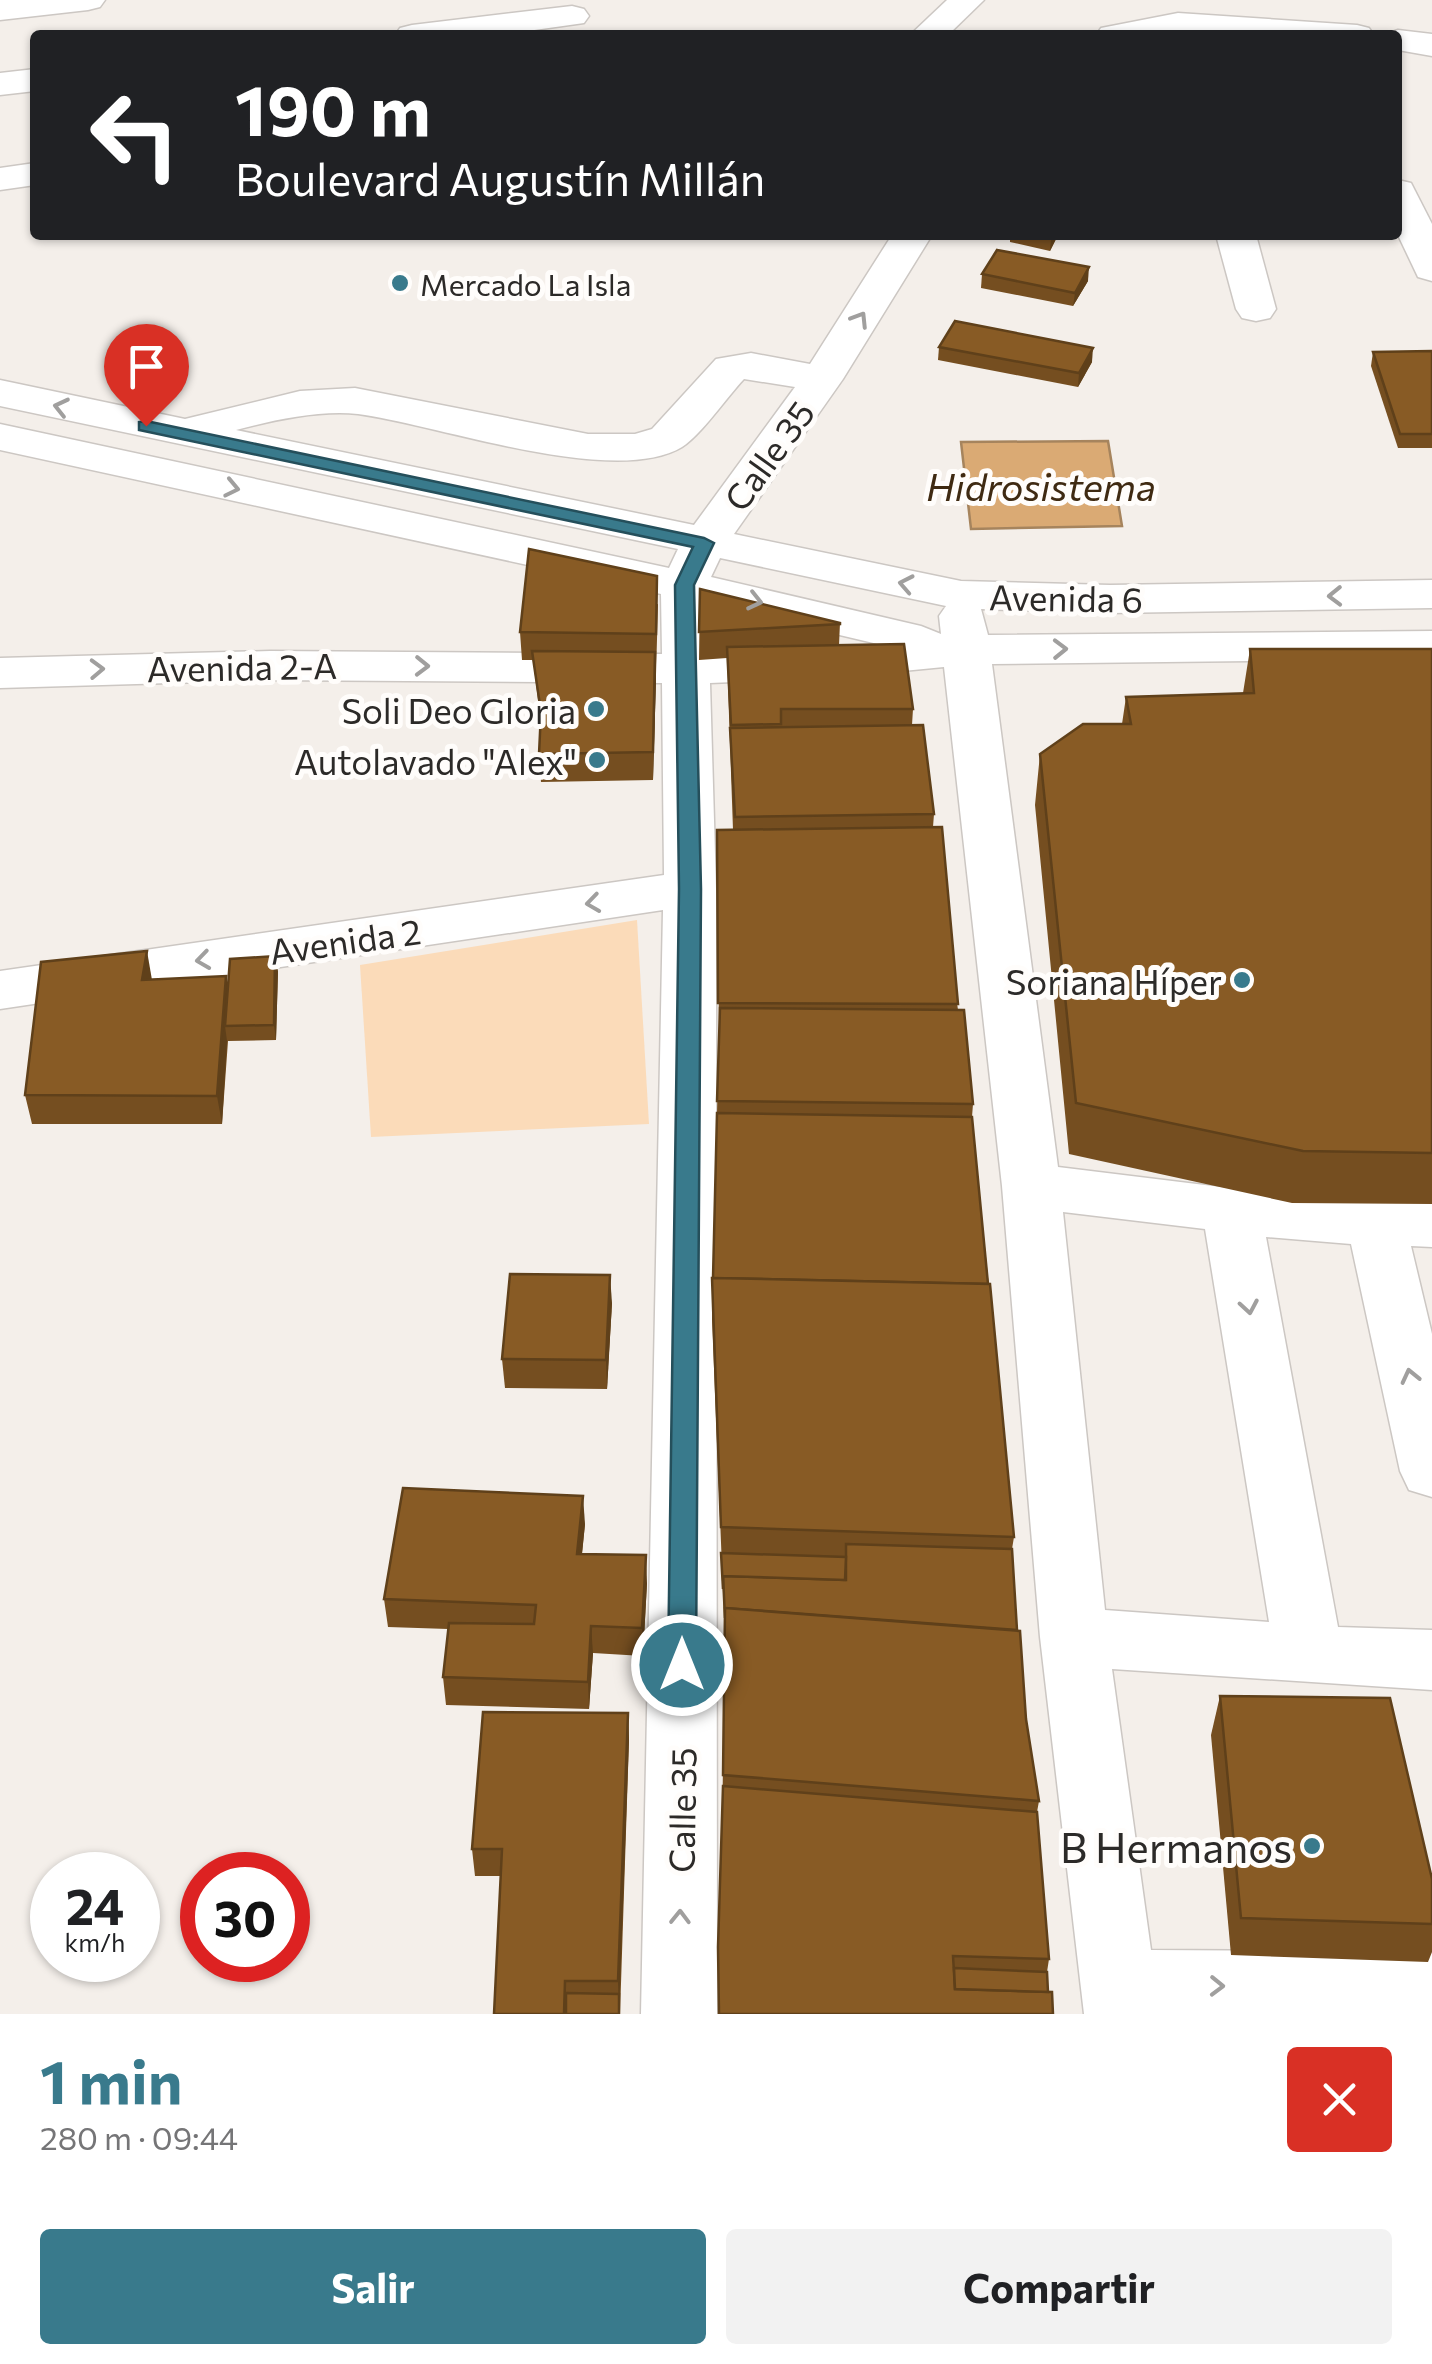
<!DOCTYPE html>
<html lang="es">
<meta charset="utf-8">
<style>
body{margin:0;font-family:Commissioner,sans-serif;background:#f2f2f2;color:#202124;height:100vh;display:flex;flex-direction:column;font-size:38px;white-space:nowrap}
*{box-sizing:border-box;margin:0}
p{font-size:32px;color:#757577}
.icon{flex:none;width:55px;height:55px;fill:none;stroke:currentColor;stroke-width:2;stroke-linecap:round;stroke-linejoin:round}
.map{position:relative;height:2014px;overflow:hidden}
.side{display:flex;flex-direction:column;background:#fff;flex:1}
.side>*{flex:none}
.banner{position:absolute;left:30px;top:30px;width:1372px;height:210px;border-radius:10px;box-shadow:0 2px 8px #0004;background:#202124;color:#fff;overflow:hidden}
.speed{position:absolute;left:30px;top:1852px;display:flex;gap:20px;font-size:50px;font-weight:700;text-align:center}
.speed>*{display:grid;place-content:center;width:130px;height:130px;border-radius:50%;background:#fff;box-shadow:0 2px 8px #0004;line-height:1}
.speed small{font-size:25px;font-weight:400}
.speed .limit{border:15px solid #d22;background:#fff;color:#111}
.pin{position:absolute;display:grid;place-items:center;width:85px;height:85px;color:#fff;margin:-102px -42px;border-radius:50% 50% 50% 0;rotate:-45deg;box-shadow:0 0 10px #0007}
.pin .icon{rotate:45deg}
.me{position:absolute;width:110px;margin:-55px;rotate:0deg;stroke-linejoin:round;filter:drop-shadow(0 0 8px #0008)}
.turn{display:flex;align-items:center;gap:35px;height:210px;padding:0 40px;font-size:45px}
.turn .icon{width:130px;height:130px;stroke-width:2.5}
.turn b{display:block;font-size:70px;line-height:85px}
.round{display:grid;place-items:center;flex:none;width:105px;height:105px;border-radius:10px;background:#f2f2f2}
.headline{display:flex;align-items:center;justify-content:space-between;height:170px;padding:0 40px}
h1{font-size:60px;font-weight:700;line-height:75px;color:#397a8c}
.button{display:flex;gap:20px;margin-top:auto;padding:20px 40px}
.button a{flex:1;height:115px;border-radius:10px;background:#397a8c;color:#fff;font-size:40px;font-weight:700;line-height:115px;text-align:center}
.button a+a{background:#f2f2f2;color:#202124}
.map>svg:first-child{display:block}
.green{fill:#fbdbb9}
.water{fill:#daaa74;stroke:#a6845d;stroke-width:2.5}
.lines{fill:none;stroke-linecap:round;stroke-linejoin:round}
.minor-casing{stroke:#ccc7c3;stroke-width:3}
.minor{fill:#fff;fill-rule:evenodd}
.wall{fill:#754e20}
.shaded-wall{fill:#5f401a}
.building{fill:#885b25;stroke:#5f401a;stroke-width:2.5}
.oneway{stroke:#a09f9e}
.route{fill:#397a8c;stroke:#254f5b;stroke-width:2.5}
.poi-dot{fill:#397a8c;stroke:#fffdfb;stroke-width:4}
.labels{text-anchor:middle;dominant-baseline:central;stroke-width:10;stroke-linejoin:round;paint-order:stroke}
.far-poi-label{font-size:30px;fill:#2c2a28;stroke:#fffdfb;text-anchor:start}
.street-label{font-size:35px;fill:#2c2a28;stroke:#fffdfb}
.poi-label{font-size:35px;fill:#2c2a28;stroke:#fffdfb;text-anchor:end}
.water-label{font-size:38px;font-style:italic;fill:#3f2a12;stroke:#fffdfb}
.near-poi-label{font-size:42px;fill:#2c2a28;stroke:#fffdfb;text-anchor:end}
</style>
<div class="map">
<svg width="1432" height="2014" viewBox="0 0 1432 2014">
<rect width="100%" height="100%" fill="#f4efea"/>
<polygon class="green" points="637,920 649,1124 371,1137 360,965"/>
<polygon class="water" points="1108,441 1122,526 971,529 961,442"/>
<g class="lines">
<defs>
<g id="minor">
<polygon points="0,0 105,0 100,7 88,10 0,20"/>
<polygon points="947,0 984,0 948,35 910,35"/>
<polygon points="572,6 584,9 589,16 584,23 500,35 395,35 400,28 412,25"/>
<polygon points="1178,13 1357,25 1369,28 1374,35 1096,35 1101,28"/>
<polygon points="1398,30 1432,34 1432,56 1398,50 1398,35 1384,35"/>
<polygon points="35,69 35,91 0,95 0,73"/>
<polygon points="35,163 35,185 0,190 0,168"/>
<polygon points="1398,180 1411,183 1432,224 1432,281 1418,277 1398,235"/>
<path d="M892,235H932L843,379L734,534L961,581L1110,585L1432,580V608L1110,613L981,609L988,635L1432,631V659L992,664L1058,1167L1303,1197L1432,1203V1247L1411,1246L1432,1334V1497L1409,1490L1400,1471L1351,1244L1266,1237L1338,1627L1432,1630V1690L1112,1669L1151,1950L1432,1952V2014H1084L1040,1637L1002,1186L944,667L831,678L710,683L716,889L717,2014H641L663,910L0,1009V971L664,875L662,683L270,680L0,688V658L270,651L662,654L661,594L0,450V424L669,568L678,549L0,406V380L185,419L300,391L355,388L588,434H635L652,429L716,359L751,353L810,364ZM744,379L795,387L694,525L236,430C274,420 319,410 358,414C436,424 614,488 682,447C701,435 727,397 744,379ZM720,558L946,606L939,616L941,634L921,626L711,577ZM708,604L882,645L709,654ZM1063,1212L1205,1229L1269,1622L1105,1610Z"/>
<polygon points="1216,235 1256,235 1276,309 1270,318 1256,321 1242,318 1236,309"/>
</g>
</defs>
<use href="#minor" class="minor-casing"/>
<use href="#minor" class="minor"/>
</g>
<g class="wall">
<polygon points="1010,235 1058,235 1050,251 1010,242"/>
<polygon points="982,274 1088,281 1073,306 981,288"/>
<polygon points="939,347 1092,362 1078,387 938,360"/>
<polygon points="1432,351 1432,448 1398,448 1371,366 1373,352"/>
<polygon points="700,589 840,623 839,645 913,709 912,725 934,814 933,827 958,1010 973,1104 972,1117 1014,1537 1012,1549 1017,1630 1026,1719 1039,1801 1037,1812 1049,1959 1047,1972 719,2014 725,1642 712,1319 719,1031 717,830 733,830 727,658 699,660"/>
<polygon points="658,604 653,780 541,782 539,754 541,724 533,660 522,660 520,632"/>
<polygon points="1250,649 1432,649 1432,1204 1292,1203 1069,1154 1035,805 1040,754 1122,724 1126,697 1243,693"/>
<polygon points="278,971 276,1040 228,1041 222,1124 32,1124 25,1095 152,979 226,976 228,988"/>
<polygon points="612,1303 607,1389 505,1388 502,1359"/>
<polygon points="585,1524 582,1554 647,1583 643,1656 593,1653 589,1709 446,1705 443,1677 448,1629 388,1627 384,1599"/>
<polygon points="1220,1696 1432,1879 1432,1952 1428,1962 1231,1955 1211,1735"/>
<polygon points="628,1713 629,1740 620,2014 494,2014 501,1876 475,1876 472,1849"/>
</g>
<g class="shaded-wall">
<polygon points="1052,235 1058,235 1050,251 1051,238"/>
<polygon points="1089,267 1088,281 1073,306 1075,293"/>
<polygon points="1093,348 1092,362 1078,387 1079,373"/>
<polygon points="655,652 656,680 653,780 653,752"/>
<polygon points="147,951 152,980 142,980"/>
<polygon points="275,956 278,971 276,1040 274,1025"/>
<polygon points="226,976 230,1004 225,1026 227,1041 222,1124 217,1096"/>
<polygon points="610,1275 612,1303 607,1389 606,1360"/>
<polygon points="583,1496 585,1524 579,1582 577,1554"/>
<polygon points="646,1555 647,1583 643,1656 642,1628"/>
<polygon points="591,1626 593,1653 589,1709 588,1682"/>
<polygon points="628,1713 629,1740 619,2014 618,1981"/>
</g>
<g class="building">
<polygon points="997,250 1089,267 1075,293 982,274"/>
<polygon points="955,321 1093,348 1079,373 939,347"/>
<polygon points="1432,351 1432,434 1400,434 1373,352"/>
<polygon points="529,549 657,576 656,634 520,632"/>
<polygon points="700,589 840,623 840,624 699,632"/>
<polygon points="904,644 913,709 781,709 781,724 731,725 727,647"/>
<polygon points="1250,649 1432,649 1432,1153 1303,1151 1076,1103 1040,754 1083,724 1131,724 1126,697 1254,693"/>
<polygon points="532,651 655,652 653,752 539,754 541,712"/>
<polygon points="923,725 934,814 735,817 730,728"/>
<polygon points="942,827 958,1004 718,1003 717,830"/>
<polygon points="147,951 142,980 226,976 217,1096 25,1095 41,962"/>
<polygon points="275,956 274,1025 225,1026 230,959"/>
<polygon points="720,1008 964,1010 973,1104 717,1101"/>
<polygon points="717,1113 972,1117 988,1284 713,1278"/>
<polygon points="510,1274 610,1275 606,1360 502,1359"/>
<polygon points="712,1278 990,1284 1014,1537 721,1527"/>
<polygon points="403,1488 583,1496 577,1554 646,1555 642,1628 591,1626 588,1682 443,1677 449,1623 534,1624 536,1605 384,1599"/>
<polygon points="846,1544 1012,1549 1017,1630 725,1608 725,1618 723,1576 846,1580"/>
<polygon points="721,1553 846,1557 845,1580 723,1576 723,1589"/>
<polygon points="725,1608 1020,1631 1026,1719 1039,1801 723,1775"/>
<polygon points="1220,1696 1390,1698 1432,1879 1432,1924 1241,1918"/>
<polygon points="483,1712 628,1713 618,1981 565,1981 564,2014 494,2014 502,1849 472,1849"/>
<polygon points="723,1786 1037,1812 1049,1959 953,1956 955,1989 1052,1992 1053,2014 719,2014 718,1947"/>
<polygon points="954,1968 1047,1972 1048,1992 955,1989"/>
<polygon points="566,1993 619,1994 619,2014 566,2014"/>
</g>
<defs><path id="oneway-chevron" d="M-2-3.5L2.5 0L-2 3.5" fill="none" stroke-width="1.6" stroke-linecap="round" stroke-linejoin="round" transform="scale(2.5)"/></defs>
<g class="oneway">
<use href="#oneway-chevron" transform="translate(860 319) rotate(-58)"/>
<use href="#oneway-chevron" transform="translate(61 407) rotate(-167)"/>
<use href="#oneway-chevron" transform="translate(232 488) rotate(12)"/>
<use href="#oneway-chevron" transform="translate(906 584) rotate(-169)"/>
<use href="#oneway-chevron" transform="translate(1335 596) rotate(179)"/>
<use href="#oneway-chevron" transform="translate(755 601) rotate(13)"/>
<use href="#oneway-chevron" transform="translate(1060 649) rotate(-1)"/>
<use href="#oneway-chevron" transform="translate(422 666) rotate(1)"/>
<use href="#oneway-chevron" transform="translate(97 669) rotate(-2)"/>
<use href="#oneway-chevron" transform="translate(593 903) rotate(172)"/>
<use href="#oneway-chevron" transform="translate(203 960) rotate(172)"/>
<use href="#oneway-chevron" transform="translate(1249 1307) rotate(80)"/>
<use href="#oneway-chevron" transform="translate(1410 1376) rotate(-103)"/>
<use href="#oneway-chevron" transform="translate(680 1917) rotate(-89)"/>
<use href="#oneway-chevron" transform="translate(1217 1986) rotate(1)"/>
</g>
<polygon class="route" points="146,421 704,538 714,543 694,585 701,889 696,1665 692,1674 682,1677 672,1674 668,1665 679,889 675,585 693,547 139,430 139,422"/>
<g class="poi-dot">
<circle cx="400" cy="283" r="10"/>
<circle cx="596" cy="709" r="10"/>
<circle cx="597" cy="760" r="10"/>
<circle cx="1242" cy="980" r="10"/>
<circle cx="1312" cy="1846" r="10"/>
</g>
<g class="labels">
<g class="far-poi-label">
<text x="420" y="283">Mercado La Isla</text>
</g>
<g class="street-label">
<text transform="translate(768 455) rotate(-54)">Calle 35</text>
<text transform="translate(1066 597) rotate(1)">Avenida 6</text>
<text transform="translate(242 666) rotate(-1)">Avenida 2-A</text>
<text transform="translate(345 940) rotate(-8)">Avenida 2</text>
<text transform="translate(681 1810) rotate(-89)">Calle 35</text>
</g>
<g class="poi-label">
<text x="576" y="709">Soli Deo Gloria</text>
<text x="577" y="760">Autolavado "Alex"</text>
<text x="1222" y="980">Soriana Híper</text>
</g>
<g class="water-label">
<text x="1041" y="485">Hidrosistema</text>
</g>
<g class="near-poi-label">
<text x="1292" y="1846">B Hermanos</text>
</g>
</g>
</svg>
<div class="speed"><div>24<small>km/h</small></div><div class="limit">30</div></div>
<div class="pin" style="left:146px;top:426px;background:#d93025"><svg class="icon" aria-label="arrive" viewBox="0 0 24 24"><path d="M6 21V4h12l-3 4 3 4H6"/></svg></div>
<svg class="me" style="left:682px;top:1665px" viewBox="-20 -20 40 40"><circle r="17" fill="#397a8c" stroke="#fff" stroke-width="3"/><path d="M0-11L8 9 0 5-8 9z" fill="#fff"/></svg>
<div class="banner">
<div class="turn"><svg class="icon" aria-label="left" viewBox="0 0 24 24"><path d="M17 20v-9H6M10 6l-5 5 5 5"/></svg><div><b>190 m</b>Boulevard Augustín Millán</div></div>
</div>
</div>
<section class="side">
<div class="headline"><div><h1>1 min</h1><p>280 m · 09:44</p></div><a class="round" style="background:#d93025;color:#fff"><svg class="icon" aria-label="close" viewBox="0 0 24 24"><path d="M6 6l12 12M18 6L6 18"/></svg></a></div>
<div class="button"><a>Salir</a><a>Compartir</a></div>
</section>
